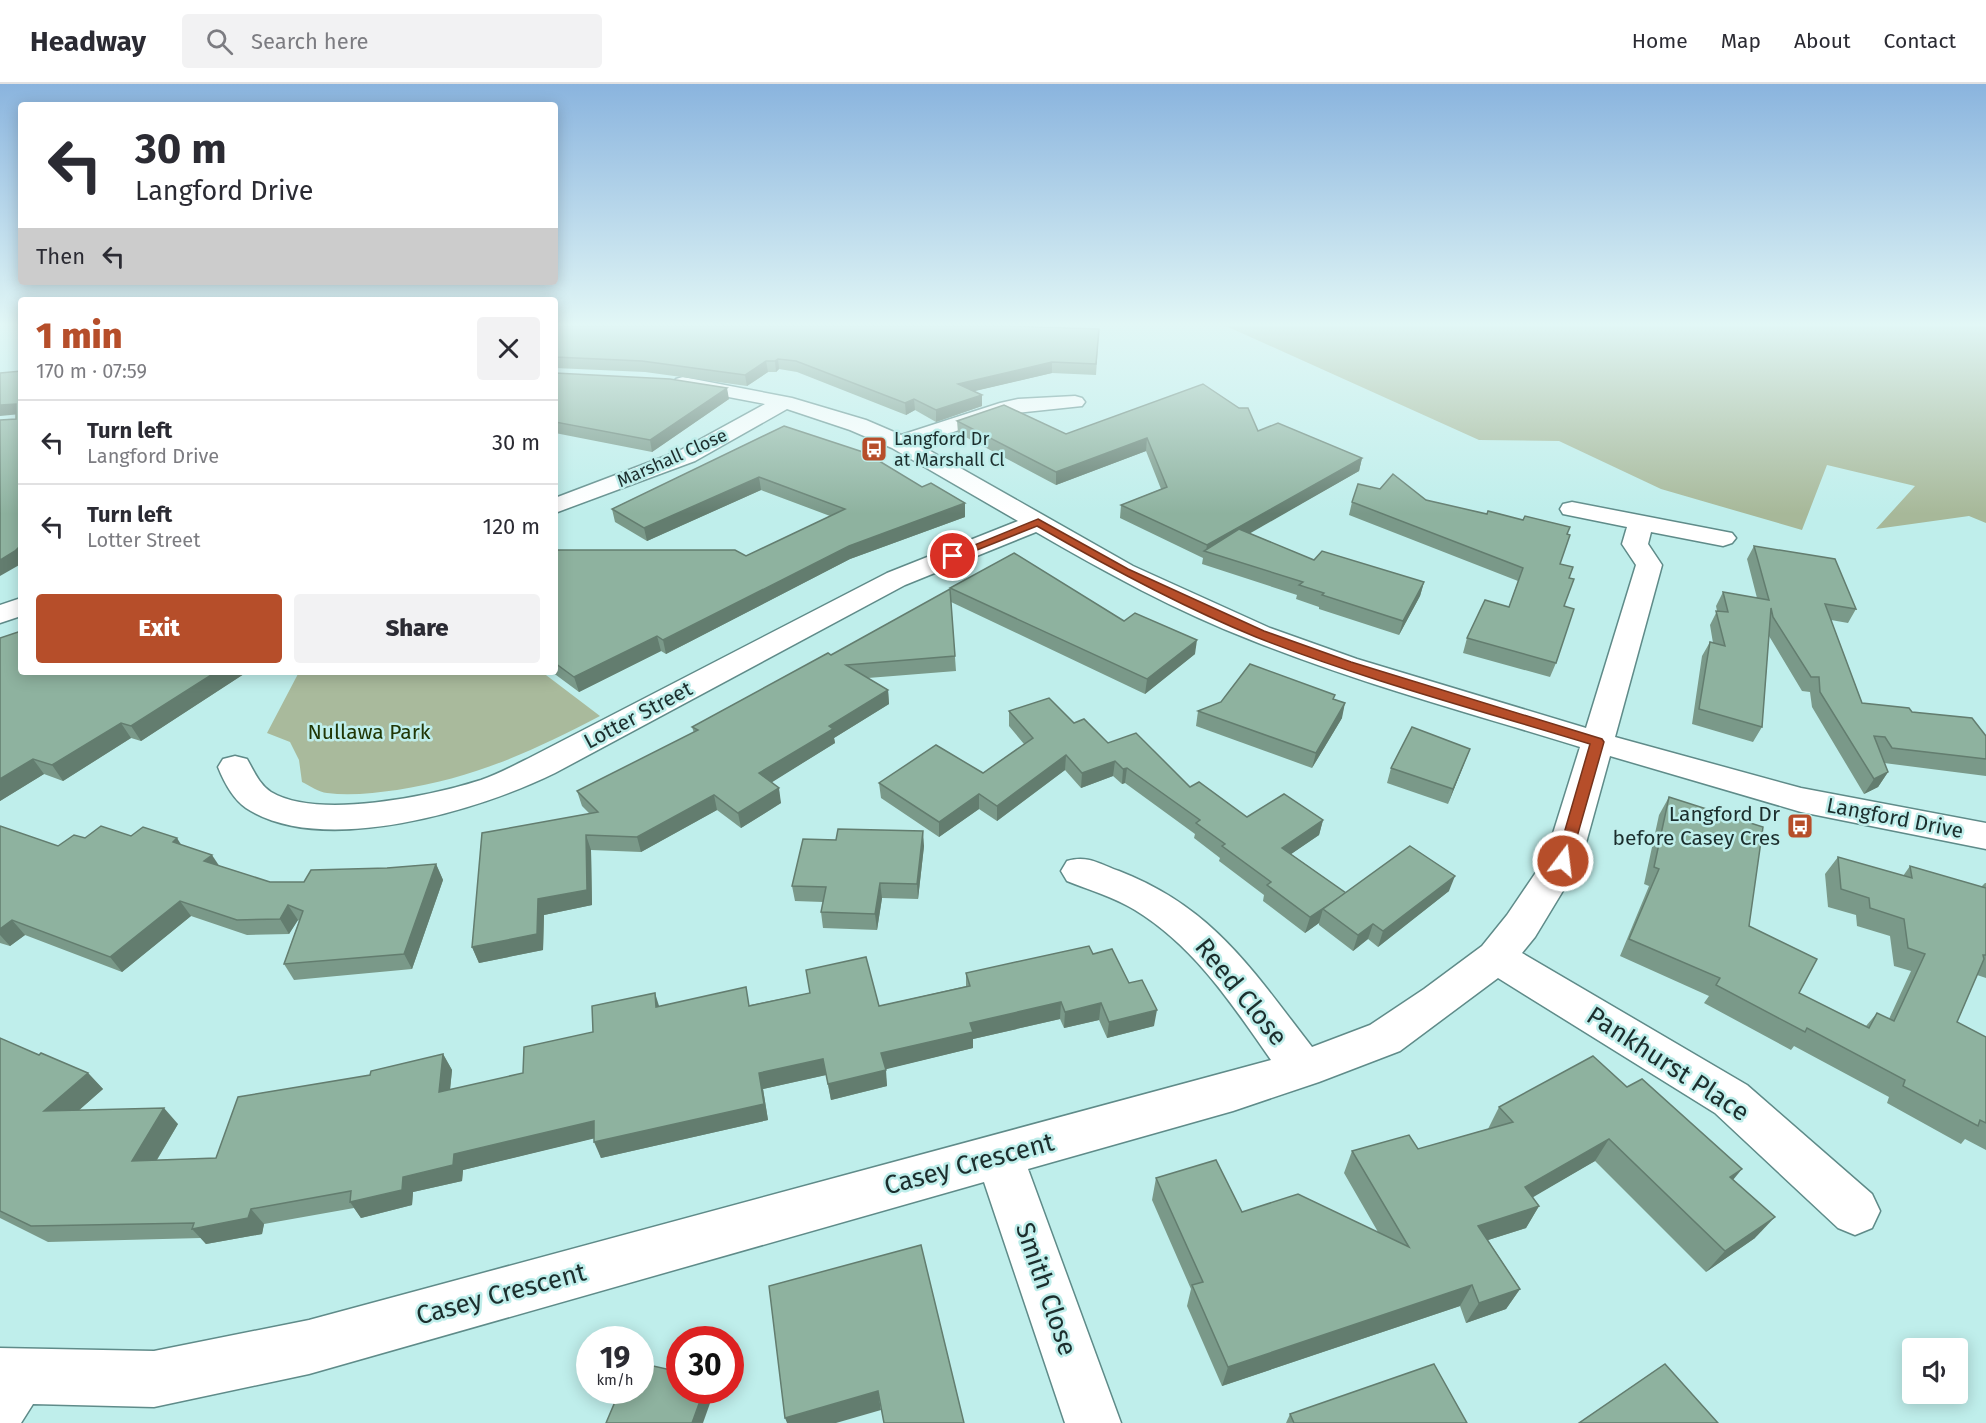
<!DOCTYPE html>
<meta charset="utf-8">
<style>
body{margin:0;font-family:"Fira Sans",sans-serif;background:#f2f2f3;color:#2b2b33;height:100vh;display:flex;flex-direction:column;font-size:22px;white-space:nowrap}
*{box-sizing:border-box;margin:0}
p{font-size:20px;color:#7c7c81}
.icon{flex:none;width:33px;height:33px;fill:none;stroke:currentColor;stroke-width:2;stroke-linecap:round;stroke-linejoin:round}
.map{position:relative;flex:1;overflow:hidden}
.details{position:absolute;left:18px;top:213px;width:540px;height:378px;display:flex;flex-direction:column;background:#fff;border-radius:6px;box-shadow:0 3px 15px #0003}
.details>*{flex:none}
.guide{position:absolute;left:18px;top:18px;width:540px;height:183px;border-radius:6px;box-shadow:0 3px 15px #0003;background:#fff;color:#2b2b33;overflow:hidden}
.tools{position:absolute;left:1902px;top:1254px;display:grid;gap:12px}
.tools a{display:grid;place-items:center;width:66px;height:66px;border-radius:6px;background:#fff;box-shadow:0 3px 15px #0003;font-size:30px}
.speed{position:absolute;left:576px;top:1242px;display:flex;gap:12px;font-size:30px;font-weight:700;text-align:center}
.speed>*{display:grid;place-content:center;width:78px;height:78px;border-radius:50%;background:#fff;box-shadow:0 3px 15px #0003;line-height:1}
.speed small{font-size:15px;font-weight:400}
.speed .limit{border:9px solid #d22;background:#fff;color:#111}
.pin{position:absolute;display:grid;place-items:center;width:51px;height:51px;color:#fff;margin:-26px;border:3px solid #fff;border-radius:50%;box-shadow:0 2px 6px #0007}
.me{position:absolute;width:66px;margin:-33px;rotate:15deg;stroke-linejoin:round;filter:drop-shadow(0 0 4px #0008)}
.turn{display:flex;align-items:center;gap:21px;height:126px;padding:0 18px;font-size:27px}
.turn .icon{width:78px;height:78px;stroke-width:2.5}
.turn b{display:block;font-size:42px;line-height:51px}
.then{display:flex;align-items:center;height:57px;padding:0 18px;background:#0003;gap:12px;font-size:22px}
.round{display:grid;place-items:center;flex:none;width:63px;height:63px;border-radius:6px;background:#f2f2f3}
.summary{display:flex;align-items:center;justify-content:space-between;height:102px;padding:0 18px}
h1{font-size:36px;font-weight:800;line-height:45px;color:#b64e2a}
.primary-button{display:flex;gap:12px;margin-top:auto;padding:12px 18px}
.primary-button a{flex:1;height:69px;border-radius:6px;background:#b64e2a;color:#fff;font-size:24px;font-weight:800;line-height:69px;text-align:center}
.primary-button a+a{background:#f2f2f3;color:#2b2b33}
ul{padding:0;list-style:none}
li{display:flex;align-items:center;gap:18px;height:84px;padding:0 18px;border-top:2px solid #e1e1e2}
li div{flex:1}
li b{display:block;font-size:22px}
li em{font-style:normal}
header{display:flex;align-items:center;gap:36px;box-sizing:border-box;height:84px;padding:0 30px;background:#fff;border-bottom:2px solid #e1e1e2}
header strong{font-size:28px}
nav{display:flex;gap:33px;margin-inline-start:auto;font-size:21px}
.search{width:420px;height:54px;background:#f2f2f3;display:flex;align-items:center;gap:15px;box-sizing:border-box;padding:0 21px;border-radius:6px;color:#7c7c81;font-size:22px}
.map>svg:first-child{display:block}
.green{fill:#a9ba9c}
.forest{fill:#a7b899}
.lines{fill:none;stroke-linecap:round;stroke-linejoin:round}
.minor-casing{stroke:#5f8b89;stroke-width:3}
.minor{fill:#fff;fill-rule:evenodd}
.wall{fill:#7a9989}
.shaded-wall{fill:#637d6f}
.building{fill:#8eb29f;stroke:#637d6f;stroke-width:1.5}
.route{fill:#b64e2a;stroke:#76331b;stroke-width:1.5}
.labels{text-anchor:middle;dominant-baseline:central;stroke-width:5;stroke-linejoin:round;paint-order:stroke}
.far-poi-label{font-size:18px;fill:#1c2e2d;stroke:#bfeeeb;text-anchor:start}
.far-street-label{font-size:18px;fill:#1c2e2d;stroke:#bfeeeb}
.street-label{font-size:21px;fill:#1c2e2d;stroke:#bfeeeb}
.park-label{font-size:21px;fill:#203605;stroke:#bfeeeb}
.poi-label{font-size:21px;fill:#1c2e2d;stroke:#bfeeeb;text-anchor:end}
.near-street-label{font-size:26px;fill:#1c2e2d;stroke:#bfeeeb}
</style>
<header>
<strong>Headway</strong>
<div class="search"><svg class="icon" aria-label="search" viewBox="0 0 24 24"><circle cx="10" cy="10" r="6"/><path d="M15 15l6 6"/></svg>Search here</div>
<nav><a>Home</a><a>Map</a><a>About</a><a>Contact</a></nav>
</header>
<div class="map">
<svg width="1986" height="1339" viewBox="0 0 1986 1339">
<rect width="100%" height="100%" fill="#bfeeeb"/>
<path class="green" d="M299,588H542L600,632C531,668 474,694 397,706C374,709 350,712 327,709C319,708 310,702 302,698L299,676L290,658L267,649Z"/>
<polygon class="forest" points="1226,242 1986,242 1986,439 1969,432 1876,445 1915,402 1827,381 1802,446 1661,405 1559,357 1479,356"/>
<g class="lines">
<defs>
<g id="minor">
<path d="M683,293L792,314L866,336L901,351L1000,319L1018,315L1075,312L1082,314L1085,318L1082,322L1006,330L918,360L1133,482L1270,544L1357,575L1586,644L1636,481L1622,460L1627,443L1563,430L1560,425L1563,420L1572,418L1732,449L1736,454L1732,459L1723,462L1651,448L1648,460L1662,481L1615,653L1801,704L1986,739V765L1801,728L1610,672L1581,777L1535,853L1522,869L1747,1001L1872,1110L1880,1127L1872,1144L1855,1151L1838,1144L1715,1029L1498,894L1400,967L1319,998L1233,1027L1028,1085L1121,1339H1065L984,1098L309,1290L154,1323L33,1320L21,1339H0V1264L154,1267L309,1236L1271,976C1232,920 1194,862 1135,826C1114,813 1089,806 1067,797L1061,787L1067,777C1088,771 1099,780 1119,787C1214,824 1252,886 1312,963L1370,941L1424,905L1482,862L1507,831L1545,775L1580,663C1470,629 1358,599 1251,556C1176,527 1105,488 1036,448L905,501L555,689C480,726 323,774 246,724C233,715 224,698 218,683L223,675L235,672L247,675C254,687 259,700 271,708C318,736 431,712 481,696C498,690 515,681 531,673L887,489L1018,437L892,364L850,346L787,325L695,377L555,429V414L679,367L765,320L676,303L673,299L676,295Z"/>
<polygon points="21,514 21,532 0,539 0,521"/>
</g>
</defs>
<use href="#minor" class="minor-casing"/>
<use href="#minor" class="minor"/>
</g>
<g class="wall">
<polygon points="555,242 1099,245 1096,291 1052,289 974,307 982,311 982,322 936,338 915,326 906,331 797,288 779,285 776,288 768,288 747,302 645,288 555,284"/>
<polygon points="555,289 729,315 652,368 555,349"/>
<polygon points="957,337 1066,350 1258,347 1362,374 1359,387 1249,449 1314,476 1424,498 1420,512 1399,551 1319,525 1319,523 1296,515 1297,511 1202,480 1203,474 1120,434 1121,421 1161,405 1146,367 1056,401 958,349"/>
<polygon points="784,342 922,403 965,419 965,433 850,475 666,570 661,567 579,608 552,588 555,588 555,466 746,472 830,432 761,406 647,457 615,438 612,425"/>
<polygon points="1426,416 1567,450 1560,480 1564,522 1556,579 1550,593 1463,569 1467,554 1509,523 1518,497 1349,431 1352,418"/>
<polygon points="1754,462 1856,525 1848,539 1831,536 1862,619 1912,628 1986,652 1986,692 1884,679 1888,688 1878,703 1864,710 1812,623 1810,608 1802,607 1769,552 1762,643 1753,658 1692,640 1702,572 1710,558 1713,559 1710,541 1717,527 1716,522 1723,508 1757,514 1747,475"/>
<polygon points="950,504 1124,537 1195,570 1145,610 951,518 956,587 868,594 888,606 889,620 834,654 835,659 771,698 781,719 741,744 717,726 641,768 591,766 592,821 544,831 543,866 479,879 472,863 589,729 582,722 577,707 694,649 692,643 831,571 951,515"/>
<polygon points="0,554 247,588 141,657 131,654 63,697 44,690 0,717"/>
<polygon points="1334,616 1342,634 1312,684 1196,642 1198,627"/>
<polygon points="1009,627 1074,639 1108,659 1247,733 1323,736 1319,751 1291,770 1346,809 1449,807 1378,863 1368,855 1353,867 1319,841 1319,839 1305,849 1263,817 1264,811 1219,777 1220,774 1194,754 1195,750 1125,699 1122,700 1113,692 1081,704 1065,686 997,737 979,725 939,753 881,714 879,699 983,689 1024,660 1009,642"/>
<polygon points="1464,680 1448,720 1387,699 1391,684"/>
<polygon points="1669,713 1749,842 1799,909 1866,942 1877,929 1889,935 1911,887 1894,882 1890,852 1857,842 1856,831 1828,823 1825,790 1838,773 1903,792 1910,782 1981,803 1985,799 1986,799 1986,894 1977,891 1957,938 1986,953 1986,1066 1965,1055 1961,1060 1887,1019 1889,1013 1794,962 1791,966 1704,919 1709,912 1620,872 1649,802 1644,800 1659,731"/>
<polygon points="0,742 58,762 85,754 131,752 181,761 220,782 270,798 304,798 387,784 436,780 443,796 412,885 294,896 284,880 299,837 298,836 289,850 247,851 191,832 122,888 25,851 10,862 0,859"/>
<polygon points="924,762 918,815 882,814 877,846 823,844 821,828 823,818 795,817 792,802"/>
<polygon points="1093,870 1129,899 1154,942 1107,954 1099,936 1064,944 1060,935 973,955 973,964 885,985 887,1002 831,1016 826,991 763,1005 768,1036 601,1074 594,1054 463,1086 462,1097 413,1108 412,1121 361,1134 354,1124 264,1140 262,1150 206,1160 201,1154 48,1158 0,1134 0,954 39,971 88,989 103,1005 79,1026 178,1040 157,1076 216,1074 370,991 443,970 452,986 450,1006 523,989 593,948 659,923 750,921 810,909 806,886 879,922 966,902 966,889"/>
<polygon points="1627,1003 1733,1096 1755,1154 1706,1188 1595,1077 1532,1113 1539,1122 1526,1144 1488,1156 1520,1205 1506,1225 1466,1239 1460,1222 1222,1302 1187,1222 1191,1205 1152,1116 1156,1094 1242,1128 1378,1148 1344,1089 1352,1067 1418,1065 1488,1045 1499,1023"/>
<polygon points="1290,1330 1467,1339 1286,1339"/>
</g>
<g class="shaded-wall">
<polygon points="778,275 779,285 776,288 775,277"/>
<polygon points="766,277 768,288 747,302 745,291"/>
<polygon points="1052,278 1052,289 958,311 958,300"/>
<polygon points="727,304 729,315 652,368 650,356"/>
<polygon points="982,311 982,322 936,338 936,326"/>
<polygon points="914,315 915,326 906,331 905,319"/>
<polygon points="16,320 21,330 0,332 0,321"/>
<polygon points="1147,354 1146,367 1056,401 1056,388"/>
<polygon points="1362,374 1359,387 1214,470 1206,467 1207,461"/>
<polygon points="759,393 761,406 647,457 644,444"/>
<polygon points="965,419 965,433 850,475 666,570 663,556 849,462"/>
<polygon points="21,461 21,480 0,492 0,476"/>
<polygon points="1424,498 1420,512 1399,551 1403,537"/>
<polygon points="657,552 661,567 579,608 574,593"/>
<polygon points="1197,556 1195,570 1145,610 1147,595"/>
<polygon points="216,588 247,588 141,657 131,642"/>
<polygon points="888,606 889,620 834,654 835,659 761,705 759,689 829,642"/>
<polygon points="1345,619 1342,634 1312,684 1316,669"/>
<polygon points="121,639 131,654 63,697 52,681"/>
<polygon points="1470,665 1448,720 1453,705"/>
<polygon points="1066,671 1065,686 997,737 997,722"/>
<polygon points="33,675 44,690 0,717 0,695"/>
<polygon points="1115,677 1113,692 1081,704 1082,689"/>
<polygon points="1127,684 1125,699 1122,700 1123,685"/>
<polygon points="1888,688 1878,703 1864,710 1874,695"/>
<polygon points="779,704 781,719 741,744 738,729"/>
<polygon points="979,710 979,725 939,753 939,738"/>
<polygon points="714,711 717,726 641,768 637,753"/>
<polygon points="1323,736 1319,751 1278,779 1282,764"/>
<polygon points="923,747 924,762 918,815 917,800"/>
<polygon points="586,751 591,766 592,821 544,831 543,866 479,879 472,863 538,815"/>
<polygon points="177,754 187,770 173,758"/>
<polygon points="212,771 222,786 204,777"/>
<polygon points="436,780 443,796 412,885 404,870"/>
<polygon points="1455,792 1449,807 1378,863 1383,847"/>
<polygon points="880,799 882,814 877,846 875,830"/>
<polygon points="1346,809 1323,825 1319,839 1305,849 1310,833"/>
<polygon points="180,817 191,832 122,888 110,873"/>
<polygon points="288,821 298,836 289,850 280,835"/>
<polygon points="12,836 25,851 10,862 0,851 0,845"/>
<polygon points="1373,840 1368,855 1353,867 1358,851"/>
<polygon points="655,909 660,925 656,923"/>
<polygon points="1061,918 1060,935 973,955 973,964 883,986 881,969 970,939"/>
<polygon points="1101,919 1099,936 1064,944 1065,928"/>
<polygon points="1157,926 1154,942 1107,954 1109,938"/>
<polygon points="443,970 452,986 448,1025 439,1008"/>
<polygon points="823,975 826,991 763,1005 768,1036 601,1074 594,1058 759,989"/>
<polygon points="886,986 887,1002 831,1016 828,1000"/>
<polygon points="88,989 103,1005 60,1043 44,1027"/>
<polygon points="164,1024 178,1040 147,1092 132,1077"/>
<polygon points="594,1037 600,1053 463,1086 462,1097 413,1108 412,1121 361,1134 350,1118 403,1093 454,1070"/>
<polygon points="1609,1055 1595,1077 1513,1125 1525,1103"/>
<polygon points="1742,1085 1724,1107 1730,1093"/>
<polygon points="1539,1122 1526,1144 1466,1163 1478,1142"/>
<polygon points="251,1125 264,1140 262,1150 206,1160 192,1145"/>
<polygon points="1775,1133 1755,1154 1706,1188 1725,1167"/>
<polygon points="1472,1201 1460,1222 1222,1302 1228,1283"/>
<polygon points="1520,1205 1506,1225 1466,1239 1479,1219"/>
<polygon points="704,1306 713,1306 714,1308 703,1339 692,1339"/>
<polygon points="878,1307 881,1326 836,1339 787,1339 785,1334"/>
</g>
<g class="building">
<polygon points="555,242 1010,242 1099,245 1096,280 1052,278 958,300 982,311 936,326 914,315 905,319 796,277 778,275 775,277 766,277 745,291 642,277 555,273"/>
<polygon points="21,287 21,461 15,467 0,476 0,336 16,335 16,320 0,321 0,289"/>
<polygon points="555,289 670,295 727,304 650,356 555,338"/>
<polygon points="1203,300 1239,324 1248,324 1258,347 1278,339 1362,374 1207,461 1121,421 1167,403 1147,354 1056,388 957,337 1004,321 1066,350"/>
<polygon points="784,342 866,369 922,403 931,399 965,419 849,462 663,556 657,552 574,593 555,579 555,466 735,466 746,472 845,425 759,393 644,444 612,425"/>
<polygon points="1393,390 1426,416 1487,430 1488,427 1523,436 1525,432 1570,443 1567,450 1570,451 1560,480 1573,483 1569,494 1574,495 1564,522 1574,525 1556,579 1467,554 1485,516 1509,523 1523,484 1352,418 1358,400 1380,405"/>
<polygon points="1239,445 1314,476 1322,467 1424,498 1403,537 1322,511 1324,509 1299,501 1303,498 1204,467"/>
<polygon points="1754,462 1835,475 1856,525 1825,520 1862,619 1909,624 1912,628 1972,634 1986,652 1986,675 1892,664 1885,653 1874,652 1888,688 1874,695 1820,608 1819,593 1811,593 1773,533 1771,524 1762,643 1699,625 1710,558 1725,562 1716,527 1728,528 1723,508 1769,516"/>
<polygon points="1014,469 1124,537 1135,529 1197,556 1147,595 950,504"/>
<polygon points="950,505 955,572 846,581 888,606 829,642 833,645 759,689 779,704 738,729 714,711 637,753 586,751 587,806 538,815 537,850 472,863 482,749 598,728 577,707 698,646 692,643 828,569 831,571"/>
<polygon points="21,547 21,588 216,588 131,642 121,639 52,681 33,675 0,695 0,554"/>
<polygon points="1250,580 1335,611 1333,615 1345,619 1316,669 1198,627 1221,618"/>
<polygon points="1049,614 1074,639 1084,635 1108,659 1136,649 1190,703 1199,698 1247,733 1284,710 1323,736 1282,764 1346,809 1310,833 1267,801 1271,798 1222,762 1225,760 1196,739 1200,736 1127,684 1123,685 1115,677 1082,689 1066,671 997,722 979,710 939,738 879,699 936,661 983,689 1033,654 1009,627"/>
<polygon points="1412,643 1470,665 1453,705 1391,684"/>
<polygon points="1669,713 1763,743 1749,842 1817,875 1799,909 1869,944 1877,929 1894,937 1925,870 1908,864 1904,835 1870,824 1869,814 1841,805 1838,773 1912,794 1910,782 1986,804 1986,871 1983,871 1984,875 1957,938 1986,953 1986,1039 1980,1036 1978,1042 1903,1002 1905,996 1807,944 1805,948 1716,901 1720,894 1629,855 1659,785 1654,783"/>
<polygon points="0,742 58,762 74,751 85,754 101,742 131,752 143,743 177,754 173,758 212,771 204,777 270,798 304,798 311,786 387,784 436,780 404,870 284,880 303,827 288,821 280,835 237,836 180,817 110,873 12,836 0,845"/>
<polygon points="838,745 923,747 917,800 880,799 875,830 821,828 826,803 792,802 803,755 836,756"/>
<polygon points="1410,762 1455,792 1383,847 1373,840 1358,851 1323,825"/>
<polygon points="1089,862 1093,870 1112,865 1129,899 1142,896 1157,926 1109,938 1101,919 1065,928 1061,918 970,939 973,948 881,969 886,986 828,1000 823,975 759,989 764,1020 594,1058 594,1037 454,1070 453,1081 403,1093 402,1106 350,1118 351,1107 251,1125 248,1134 192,1145 194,1139 31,1142 0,1127 0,954 39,971 41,969 88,989 44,1027 164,1024 132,1077 216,1074 238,1013 370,991 371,987 443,970 439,1008 523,989 524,963 593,948 592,922 655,909 656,923 746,903 749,922 810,909 806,886 866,873 879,922 970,902 966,889"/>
<polygon points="1593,972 1627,1003 1642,995 1742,1085 1730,1093 1775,1133 1725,1167 1609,1055 1525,1103 1539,1122 1478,1142 1520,1205 1479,1219 1472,1201 1228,1283 1192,1201 1203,1198 1156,1094 1216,1076 1242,1128 1298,1110 1409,1163 1352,1067 1409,1051 1418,1065 1513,1038 1499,1023"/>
<polygon points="921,1161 964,1339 884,1339 878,1307 785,1334 769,1202"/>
<polygon points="640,1279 680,1288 680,1306 704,1306 692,1339 606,1339 620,1306 640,1306"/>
<polygon points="1434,1280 1467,1339 1294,1339 1290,1330"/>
<polygon points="1665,1280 1718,1339 1579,1339"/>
</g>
<linearGradient id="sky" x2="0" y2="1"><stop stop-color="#8ab4de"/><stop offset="0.56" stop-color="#e2f7f6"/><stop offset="1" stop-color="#e2f7f6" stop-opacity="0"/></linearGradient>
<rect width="1986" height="430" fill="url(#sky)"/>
<path class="route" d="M1038,435L1128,485L1264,547L1351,578L1602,655L1604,658L1569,781H1558L1556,777L1590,660C1479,626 1365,596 1256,553C1180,522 1108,483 1037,442L957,474L953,475L948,472Z"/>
<defs>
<symbol id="bus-square" viewBox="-11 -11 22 22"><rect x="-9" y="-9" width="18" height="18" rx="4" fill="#b64e2a" stroke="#bfeeeb"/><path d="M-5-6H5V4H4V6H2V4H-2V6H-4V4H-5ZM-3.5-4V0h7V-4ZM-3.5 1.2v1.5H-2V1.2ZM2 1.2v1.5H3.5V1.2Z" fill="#fff"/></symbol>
</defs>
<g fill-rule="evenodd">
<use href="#bus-square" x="859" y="350" width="30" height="30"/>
<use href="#bus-square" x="1785" y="727" width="30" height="30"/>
</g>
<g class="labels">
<g class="far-poi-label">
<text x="894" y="355">Langford Dr<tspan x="894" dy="21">at Marshall Cl</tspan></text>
</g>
<g class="far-street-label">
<text transform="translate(672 374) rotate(-24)">Marshall Close</text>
</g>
<g class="street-label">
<text transform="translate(638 631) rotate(-28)">Lotter Street</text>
<text transform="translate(1895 734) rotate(11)">Langford Drive</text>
</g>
<g class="park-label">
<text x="369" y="648">Nullawa Park</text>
</g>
<g class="poi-label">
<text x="1780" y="730">Langford Dr<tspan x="1780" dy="24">before Casey Cres</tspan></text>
</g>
<g class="near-street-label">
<text transform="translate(1241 908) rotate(51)">Reed Close</text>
<text transform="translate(1668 980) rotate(33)">Pankhurst Place</text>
<text transform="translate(969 1080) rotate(-15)">Casey Crescent</text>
<text transform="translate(1046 1205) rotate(71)">Smith Close</text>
<text transform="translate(501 1210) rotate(-15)">Casey Crescent</text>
</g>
</g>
</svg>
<div class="tools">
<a><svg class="icon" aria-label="sound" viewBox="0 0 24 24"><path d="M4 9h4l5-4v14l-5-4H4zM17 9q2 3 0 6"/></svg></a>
</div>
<div class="speed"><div>19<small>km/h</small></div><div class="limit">30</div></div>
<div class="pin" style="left:953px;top:472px;background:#d93025"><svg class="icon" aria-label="arrive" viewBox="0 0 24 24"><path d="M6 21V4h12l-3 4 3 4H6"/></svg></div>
<svg class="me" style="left:1563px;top:777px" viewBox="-20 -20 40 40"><circle r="17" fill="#b64e2a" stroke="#fff" stroke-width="3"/><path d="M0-11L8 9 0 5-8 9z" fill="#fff"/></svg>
<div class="guide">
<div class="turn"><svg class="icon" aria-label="left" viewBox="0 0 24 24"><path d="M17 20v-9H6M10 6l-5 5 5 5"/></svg><div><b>30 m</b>Langford Drive</div></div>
<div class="then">Then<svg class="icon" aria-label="left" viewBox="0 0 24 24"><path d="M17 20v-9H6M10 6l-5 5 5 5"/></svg></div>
</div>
<section class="details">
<div class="summary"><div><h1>1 min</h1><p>170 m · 07:59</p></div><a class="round"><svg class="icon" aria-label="close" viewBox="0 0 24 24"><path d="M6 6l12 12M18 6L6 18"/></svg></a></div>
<ul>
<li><svg class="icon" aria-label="left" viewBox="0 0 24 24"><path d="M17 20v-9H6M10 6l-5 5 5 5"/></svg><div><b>Turn left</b><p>Langford Drive</p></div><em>30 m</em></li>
<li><svg class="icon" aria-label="left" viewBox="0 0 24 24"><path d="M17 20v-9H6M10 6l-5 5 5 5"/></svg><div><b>Turn left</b><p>Lotter Street</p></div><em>120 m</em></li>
</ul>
<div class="primary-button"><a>Exit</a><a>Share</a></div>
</section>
</div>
